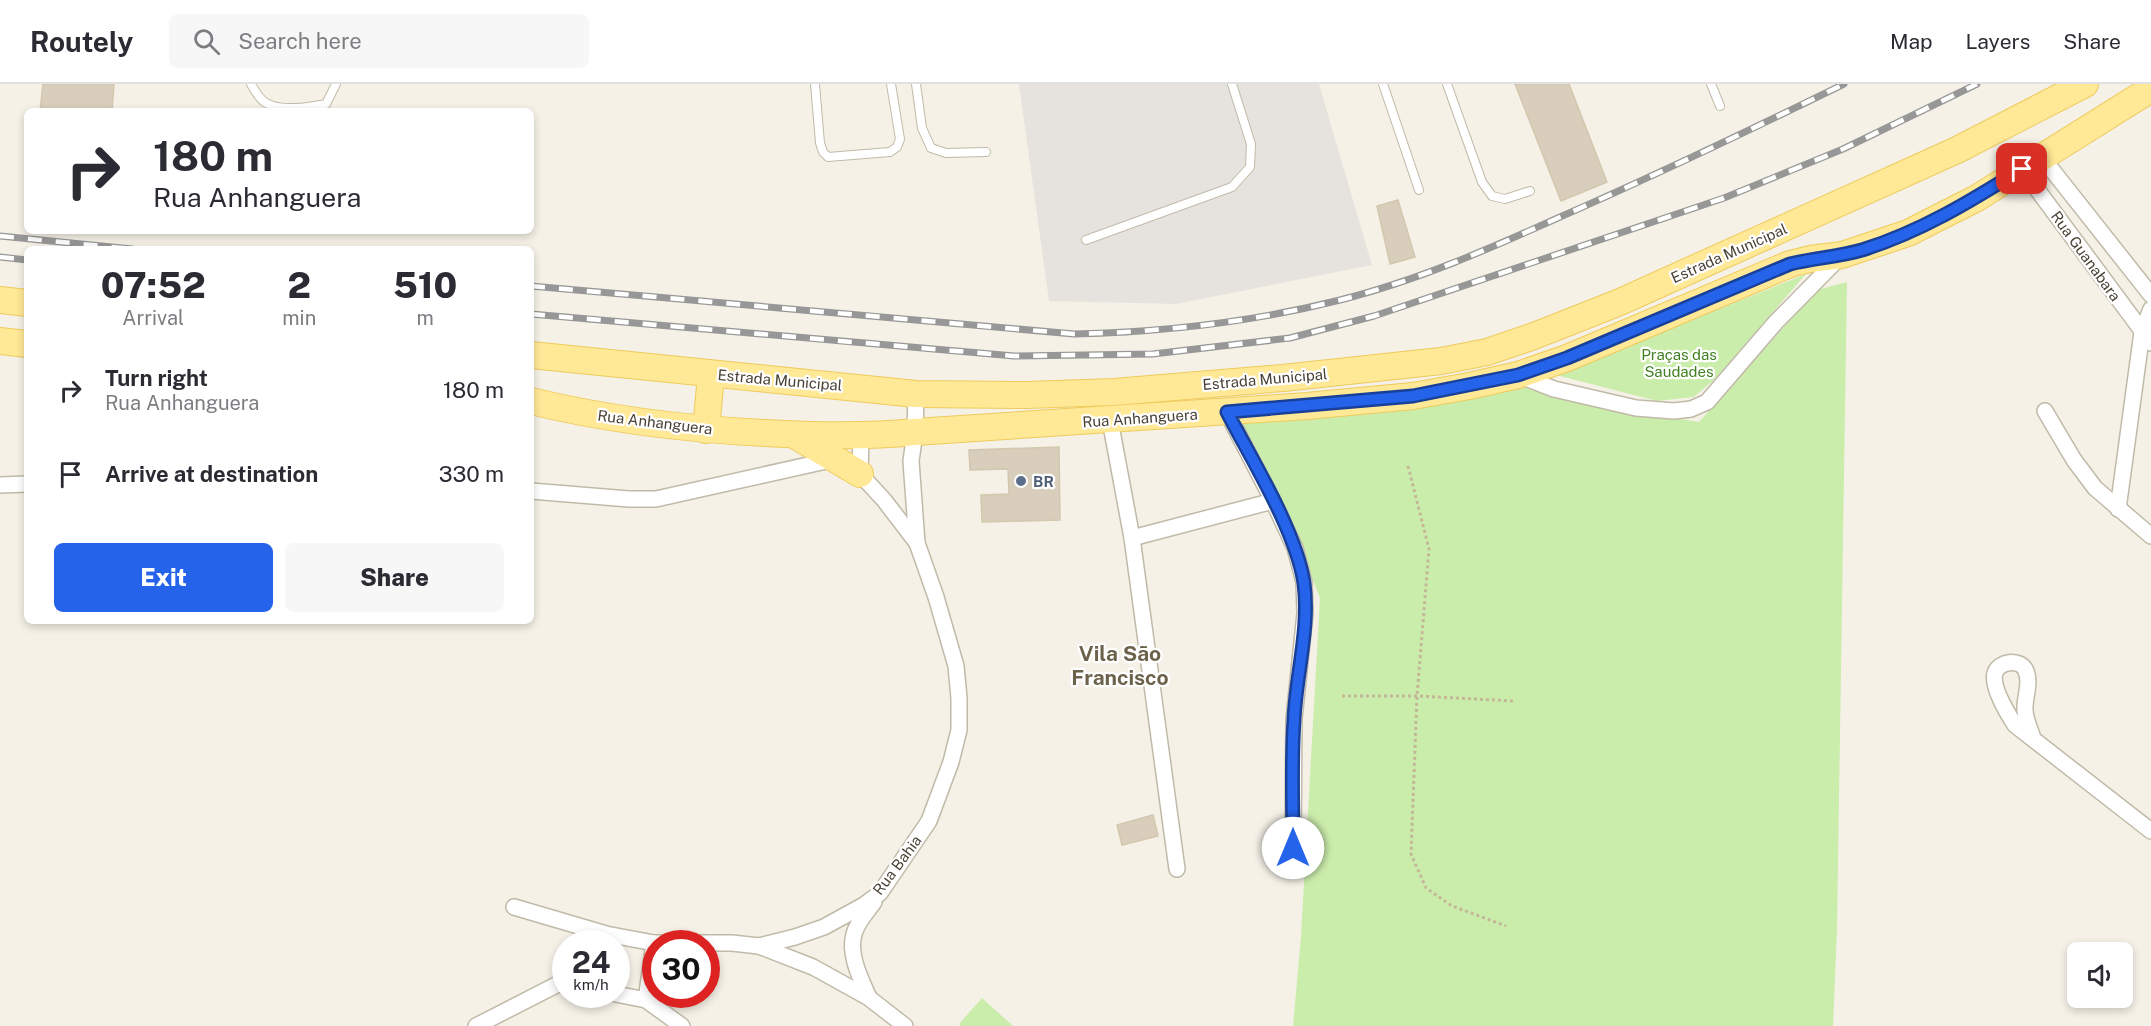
<!DOCTYPE html>
<meta charset="utf-8">
<style>
body{margin:0;font-family:"Public Sans",sans-serif;background:#f7f7f7;color:#2b2b33;height:100vh;display:flex;flex-direction:column;font-size:22px;white-space:nowrap}
*{box-sizing:border-box;margin:0}
p{font-size:20px;color:#7c7c81}
.icon{flex:none;width:33px;height:33px;fill:none;stroke:currentColor;stroke-width:2;stroke-linecap:round;stroke-linejoin:round}
.map{position:relative;flex:1;overflow:hidden}
.panel{position:absolute;left:24px;top:162px;width:510px;height:378px;display:flex;flex-direction:column;background:#fff;border-radius:9px;box-shadow:0 3px 9px #0003}
.panel>*{flex:none}
.guide{position:absolute;left:24px;top:24px;width:510px;height:126px;border-radius:9px;box-shadow:0 3px 9px #0003;background:#fff;color:#2b2b33;overflow:hidden}
.tools{position:absolute;left:2067px;top:858px;display:grid;gap:12px}
.tools a{display:grid;place-items:center;width:66px;height:66px;border-radius:9px;background:#fff;box-shadow:0 3px 9px #0003;font-size:30px}
.speed{position:absolute;left:552px;top:846px;display:flex;gap:12px;font-size:30px;font-weight:700;text-align:center}
.speed>*{display:grid;place-content:center;width:78px;height:78px;border-radius:50%;background:#fff;box-shadow:0 3px 9px #0003;line-height:1}
.speed small{font-size:15px;font-weight:400}
.speed .limit{border:9px solid #d22;background:#fff;color:#111}
.pin{position:absolute;display:grid;place-items:center;width:51px;height:51px;color:#fff;margin:-26px;border-radius:12px;box-shadow:0 3px 9px #0006}
.me{position:absolute;width:66px;margin:-33px;rotate:0deg;stroke-linejoin:round;filter:drop-shadow(0 0 4px #0008)}
.turn{display:flex;align-items:center;gap:21px;height:126px;padding:0 30px;font-size:27px}
.turn .icon{width:78px;height:78px;stroke-width:2.5}
.turn b{display:block;font-size:42px;line-height:51px}
.eta{display:flex;justify-content:space-evenly;align-items:center;height:102px;text-align:center}
.eta b{font-size:36px;font-weight:800;line-height:42px}
.cta{display:flex;gap:12px;margin-top:auto;padding:12px 30px}
.cta a{flex:1;height:69px;border-radius:9px;background:#2563eb;color:#fff;font-size:24px;font-weight:800;line-height:69px;text-align:center}
.cta a+a{background:#f7f7f7;color:#2b2b33}
ul{padding:0;list-style:none}
li{display:flex;align-items:center;gap:18px;height:84px;padding:0 30px}
li div{flex:1}
li b{display:block;font-size:22px}
li em{font-style:normal}
header{display:flex;align-items:center;gap:36px;box-sizing:border-box;height:84px;padding:0 30px;background:#fff;border-bottom:2px solid #e1e1e2}
header strong{font-size:28px}
nav{display:flex;gap:33px;margin-inline-start:auto;font-size:21px}
.search{width:420px;height:54px;background:#f7f7f7;display:flex;align-items:center;gap:15px;box-sizing:border-box;padding:0 21px;border-radius:9px;color:#7c7c81;font-size:22px}
.map>svg:first-child{display:block}
.green{fill:#cbedac}
.parking{fill:#e6e3df}
.building{fill:#d8cebb;stroke:#d3c7ae;stroke-width:1.5}
.lines{fill:none;stroke-linecap:round;stroke-linejoin:round}
.service-casing{stroke:#c1baa8;stroke-width:10}
.minor-casing{stroke:#c1baa8;stroke-width:18}
.primary-casing{stroke:#eecb5c;stroke-width:28}
.path{stroke:#c4b798;stroke-width:3;stroke-dasharray:3 3;stroke-linecap:butt}
.service{stroke:#fff;stroke-width:8}
.minor{stroke:#fff;stroke-width:15}
.primary{stroke:#ffe896;stroke-width:26}
.rail-casing{stroke:#979797;stroke-width:7}
.rail{stroke:#fff;stroke-width:4.5;stroke-dasharray:14;stroke-linecap:butt}
.route-casing{stroke:#184099;stroke-width:15}
.route{stroke:#2563eb;stroke-width:10}
.service-dot{fill:#5c6f8a;stroke:#fff;stroke-width:2}
.labels{text-anchor:middle;dominant-baseline:central;stroke-width:4.5;stroke-linejoin:round;paint-order:stroke}
.street-label{font-size:15px;fill:#494235;stroke:#fff}
.park-label{font-size:15px;fill:#408023;stroke:#fff}
.service-label{font-size:15px;font-weight:bold;fill:#4e5e75;stroke:#fff;text-anchor:start}
.district-label{font-size:21px;font-weight:bold;fill:#6c614b;stroke:#fff}
</style>
<header>
<strong>Routely</strong>
<div class="search"><svg class="icon" aria-label="search" viewBox="0 0 24 24"><circle cx="10" cy="10" r="6"/><path d="M15 15l6 6"/></svg>Search here</div>
<nav><a>Map</a><a>Layers</a><a>Share</a></nav>
</header>
<div class="map">
<svg width="2151" height="942" viewBox="0 0 2151 942">
<rect width="100%" height="100%" fill="#f5f1e7"/>
<g class="green">
<polygon points="1806,190 1716,294 1694,313 1657,317 1556,291"/>
<polygon points="1847,198 1837,846 1833,942 1293,942 1301,852 1320,514 1277,407 1237,335 1517,301 1563,315 1699,338 1817,206"/>
<polygon points="982,914 1013,942 961,942 959,940"/>
</g>
<polygon class="parking" points="1019,0 1319,0 1372,181 1176,220 1049,217"/>
<g class="building">
<polygon points="43,0 114,0 112,27 40,27"/>
<polygon points="1515,0 1569,0 1607,98 1561,117"/>
<polygon points="1398,116 1415,173 1390,180 1377,122"/>
<polygon points="1059,363 1060,436 982,438 981,411 1009,410 1008,385 970,386 969,366"/>
<polygon points="1153,731 1158,752 1122,761 1117,741"/>
</g>
<g class="lines">
<defs>
<g id="service">
<path d="M251,0C255,7 259,15 266,19C282,28 309,23 326,20L336,0"/>
<polyline points="815,0 820,59 823,68 828,73 890,68 897,63 900,55 891,0"/>
<polyline points="916,0 922,44 931,64 946,69 986,68"/>
<polyline points="1383,0 1419,106"/>
<polyline points="1447,0 1482,98 1492,112 1505,115 1530,107"/>
<polyline points="1711,0 1720,22"/>
<polyline points="1086,156 1232,103 1250,83 1251,60 1232,0"/>
</g>
<g id="minor">
<polyline points="2041,72 2151,211"/>
<polyline points="2022,85 2151,259"/>
<polyline points="1518,291 1554,305 1636,324 1674,327 1691,325 1707,318 1776,238 1841,172"/>
<polyline points="2045,327 2074,376 2095,404 2151,452"/>
<polyline points="1227,328 1273,417 1295,464 1304,498 1305,529 1294,635 1293,764"/>
<polyline points="1110,336 1132,454 1177,785"/>
<polyline points="861,352 860,390 884,416 917,459"/>
<polyline points="0,401 27,400"/>
<polyline points="531,407 629,415 656,415 835,375"/>
<polyline points="2118,425 2142,248 2151,225"/>
<polyline points="1132,454 1273,417"/>
<path d="M2033,654C2030,645 2026,637 2025,627C2024,613 2032,598 2025,585C2019,575 1999,577 1995,589C1991,603 2008,630 2015,641L2151,747"/>
<polyline points="514,823 606,850 654,859 732,859 759,862 795,853 824,843 864,821 880,809 929,737 951,678 959,646 959,614 956,582 936,513 917,459 911,377 915,348 916,310"/>
<polyline points="759,862 813,883 869,914 905,942"/>
<polyline points="616,910 646,916 682,942"/>
<path d="M869,914C861,895 848,871 854,850C857,838 867,828 874,818"/>
<polyline points="646,916 654,859"/>
<polyline points="476,942 562,898 566,899"/>
</g>
<g id="primary">
<polyline points="0,216 27,219"/>
<polyline points="0,257 27,260"/>
<polyline points="531,271 916,310 1026,311 1114,308 1283,294 1441,277 1487,268 1534,252 1620,218 1957,66 2085,0"/>
<path d="M531,317C609,336 685,345 765,349C816,352 865,353 915,348L1307,322L1413,312L1469,302L1518,291L1567,274L1790,180L1810,175L1842,171L1908,149L1977,114L2151,5"/>
<polyline points="706,346 710,302"/>
<polyline points="796,352 860,390"/>
</g>
</defs>
<use href="#service" class="service-casing"/>
<use href="#minor" class="minor-casing"/>
<use href="#primary" class="primary-casing"/>
<g class="path">
<polyline points="1408,382 1429,465 1417,612 1411,770 1426,804 1452,822 1506,842"/>
<polyline points="1342,612 1417,612 1514,617"/>
</g>
<use href="#service" class="service"/>
<use href="#minor" class="minor"/>
<use href="#primary" class="primary"/>
<defs>
<g id="rail">
<polyline points="0,152 132,165"/>
<polyline points="0,173 27,176"/>
<path d="M531,202L1074,250C1164,248 1253,238 1340,216C1416,197 1489,165 1560,133C1656,91 1750,46 1844,0"/>
<polyline points="531,230 1014,272 1153,270 1290,254 1374,232 1724,114 1843,65 1977,0"/>
</g>
</defs>
<use href="#rail" class="rail-casing"/>
<use href="#rail" class="rail"/>
</g>
<g class="lines">
<defs>
<path id="route" d="M1293,764C1293,721 1291,678 1294,636C1296,590 1310,545 1304,499C1296,447 1252,376 1227,328L1413,312L1518,291L1567,274L1790,180C1814,174 1838,173 1862,166C1920,148 1971,117 2022,85"/>
</defs>
<use href="#route" class="route-casing"/>
<use href="#route" class="route"/>
</g>
<circle class="service-dot" cx="1021" cy="397" r="6"/>
<g class="labels">
<g class="street-label">
<text transform="translate(1729 169) rotate(-24)">Estrada Municipal</text>
<text transform="translate(2086 172) rotate(54)">Rua Guanabara</text>
<text transform="translate(1265 295) rotate(-5)">Estrada Municipal</text>
<text transform="translate(780 296) rotate(5)">Estrada Municipal</text>
<text transform="translate(1140 334) rotate(-4)">Rua Anhanguera</text>
<text transform="translate(655 338) rotate(7)">Rua Anhanguera</text>
<text transform="translate(897 781) rotate(-53)">Rua Bahia</text>
</g>
<g class="park-label">
<text x="1679" y="270">Praças das<tspan x="1679" dy="17">Saudades</tspan></text>
</g>
<g class="service-label">
<text x="1033" y="397">BR</text>
</g>
<g class="district-label">
<text x="1120" y="569">Vila São<tspan x="1120" dy="24">Francisco</tspan></text>
</g>
</g>
</svg>
<div class="tools">
<a><svg class="icon" aria-label="sound" viewBox="0 0 24 24"><path d="M4 9h4l5-4v14l-5-4H4zM17 9q2 3 0 6"/></svg></a>
</div>
<div class="speed"><div>24<small>km/h</small></div><div class="limit">30</div></div>
<div class="pin" style="left:2022px;top:85px;background:#d93025"><svg class="icon" aria-label="arrive" viewBox="0 0 24 24"><path d="M6 21V4h12l-3 4 3 4H6"/></svg></div>
<svg class="me" style="left:1293px;top:764px" viewBox="-20 -20 40 40"><circle r="19" fill="#fff"/><path d="M0-13L10 11 0 6-10 11z" fill="#2563eb"/></svg>
<div class="guide">
<div class="turn"><svg class="icon" aria-label="right" viewBox="0 0 24 24"><path d="M7 20v-9h11M14 6l5 5-5 5"/></svg><div><b>180 m</b>Rua Anhanguera</div></div>
</div>
<section class="panel">
<div class="eta">
<div><b>07:52</b><p>Arrival</p></div>
<div><b>2</b><p>min</p></div>
<div><b>510</b><p>m</p></div>
</div>
<ul>
<li><svg class="icon" aria-label="right" viewBox="0 0 24 24"><path d="M7 20v-9h11M14 6l5 5-5 5"/></svg><div><b>Turn right</b><p>Rua Anhanguera</p></div><em>180 m</em></li>
<li><svg class="icon" aria-label="arrive" viewBox="0 0 24 24"><path d="M6 21V4h12l-3 4 3 4H6"/></svg><div><b>Arrive at destination</b></div><em>330 m</em></li>
</ul>
<div class="cta"><a>Exit</a><a>Share</a></div>
</section>
</div>
